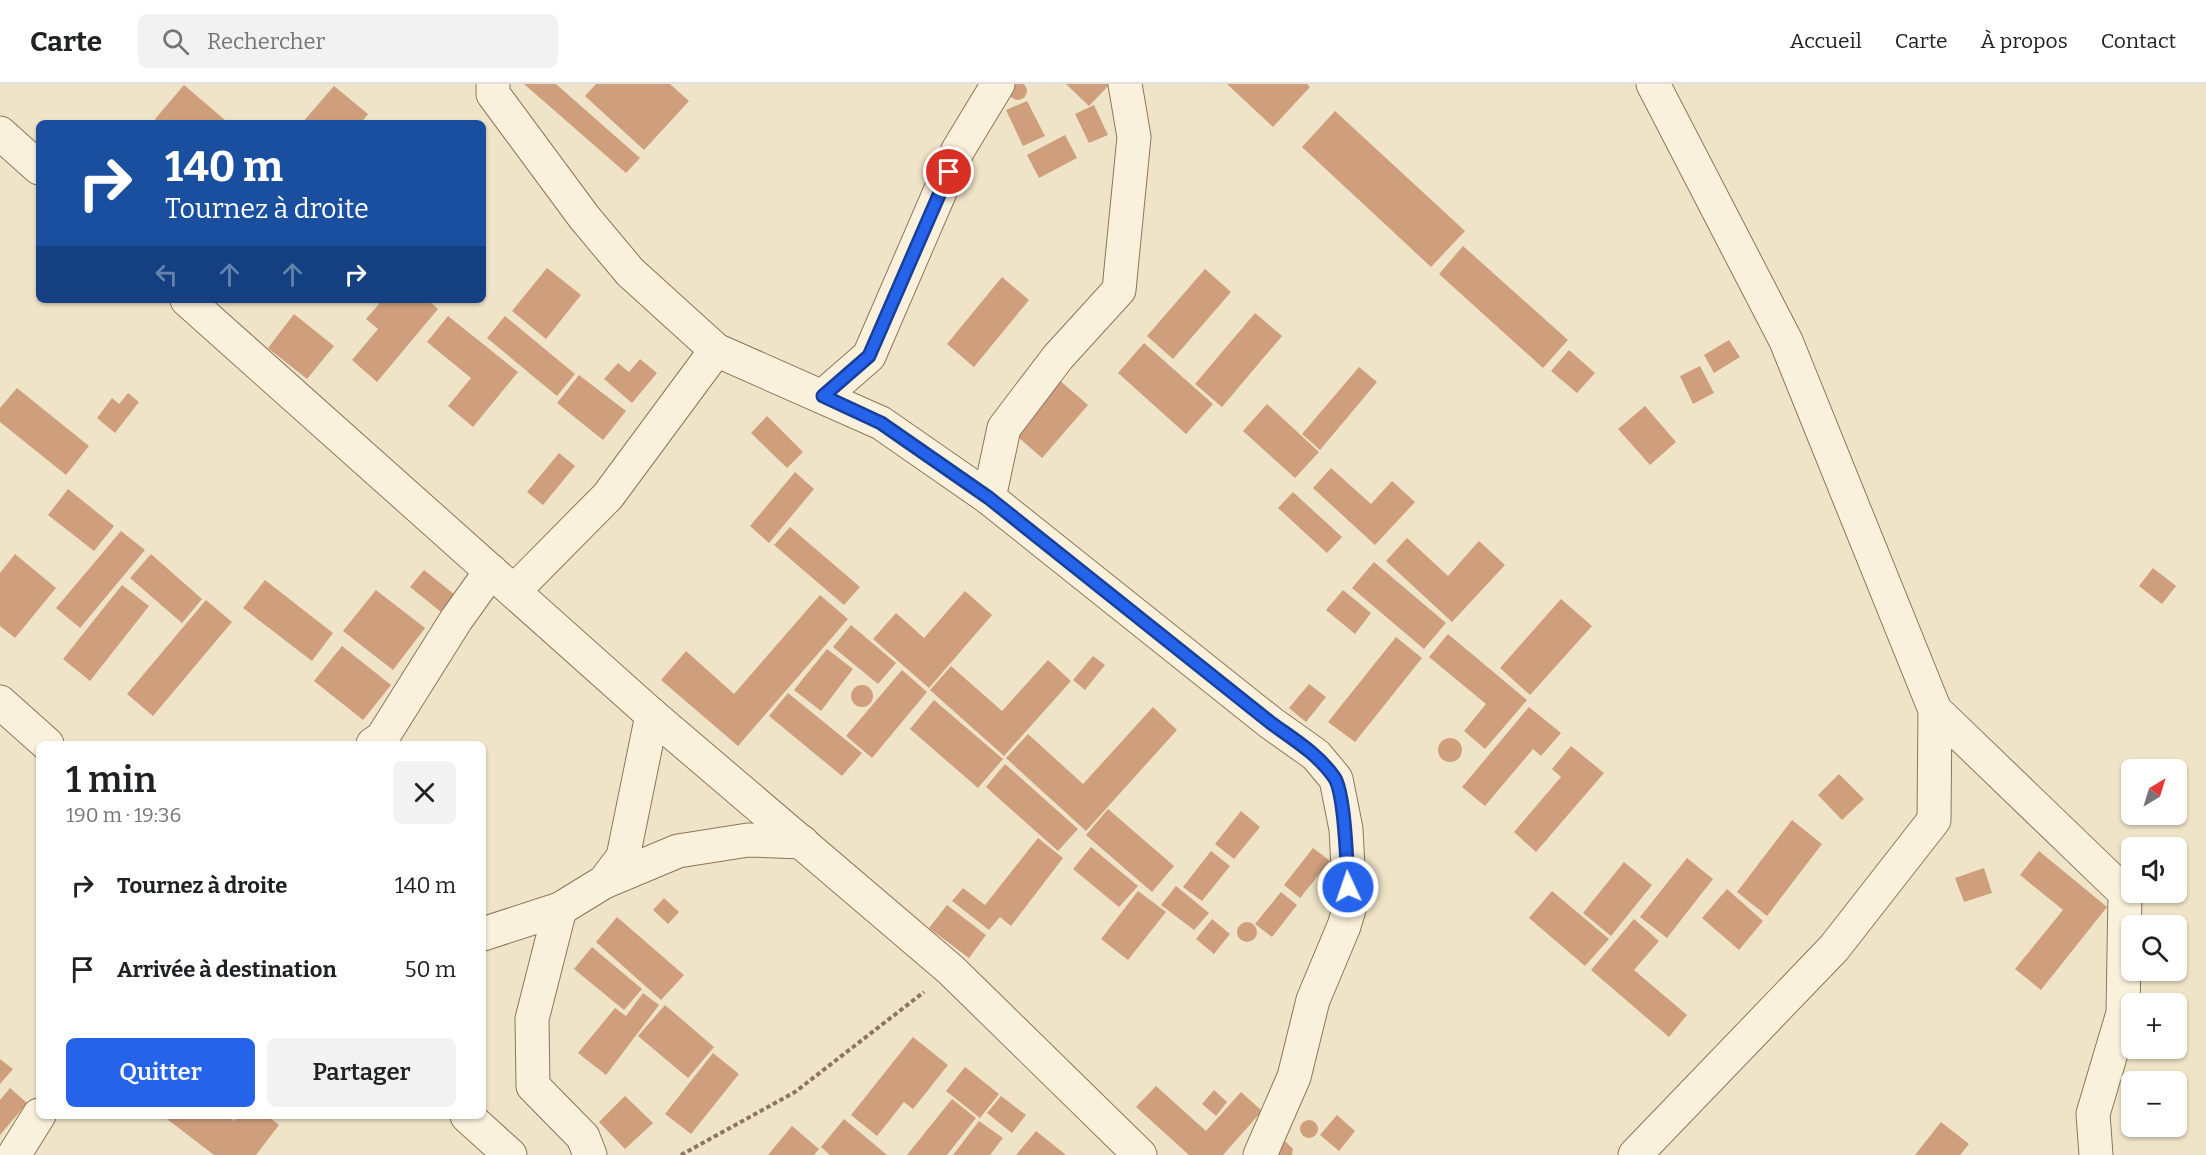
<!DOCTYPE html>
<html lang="fr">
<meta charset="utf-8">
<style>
body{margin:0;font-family:Bitter,serif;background:#f2f2f2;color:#202124;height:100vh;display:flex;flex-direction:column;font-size:22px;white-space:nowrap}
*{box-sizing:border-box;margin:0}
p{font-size:20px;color:#757577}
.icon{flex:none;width:33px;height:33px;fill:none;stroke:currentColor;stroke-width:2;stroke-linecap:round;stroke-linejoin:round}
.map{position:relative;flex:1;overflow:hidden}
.panel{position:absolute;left:36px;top:657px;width:450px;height:378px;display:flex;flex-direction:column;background:#fff;border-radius:9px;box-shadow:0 2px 4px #0004}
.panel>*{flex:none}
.guide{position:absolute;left:36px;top:36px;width:450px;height:183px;border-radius:9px;box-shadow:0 2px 4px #0004;background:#1a4fa0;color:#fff;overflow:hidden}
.needle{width:39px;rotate:38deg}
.fabs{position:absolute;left:2121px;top:675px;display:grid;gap:12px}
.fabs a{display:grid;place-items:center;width:66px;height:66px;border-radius:9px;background:#fff;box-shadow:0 2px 4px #0004;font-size:30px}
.pin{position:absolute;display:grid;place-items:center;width:51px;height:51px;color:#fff;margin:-26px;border:3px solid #fff;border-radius:50%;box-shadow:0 2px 6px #0007}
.me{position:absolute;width:66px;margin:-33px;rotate:357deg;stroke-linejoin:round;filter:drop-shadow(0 0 4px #0008)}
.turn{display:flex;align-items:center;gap:21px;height:126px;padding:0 30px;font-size:27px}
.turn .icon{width:78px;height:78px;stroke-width:2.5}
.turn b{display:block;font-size:42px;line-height:51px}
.lanes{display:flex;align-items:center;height:57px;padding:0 30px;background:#0003;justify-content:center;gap:30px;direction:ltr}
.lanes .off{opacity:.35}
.round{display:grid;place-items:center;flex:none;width:63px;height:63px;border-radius:9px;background:#f2f2f2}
.head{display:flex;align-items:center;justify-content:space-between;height:102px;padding:0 30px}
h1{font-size:36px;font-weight:600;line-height:45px}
.action{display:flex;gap:12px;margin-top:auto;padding:12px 30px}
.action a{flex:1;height:69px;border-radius:9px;background:#2563eb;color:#fff;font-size:24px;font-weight:600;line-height:69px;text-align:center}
.action a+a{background:#f2f2f2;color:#202124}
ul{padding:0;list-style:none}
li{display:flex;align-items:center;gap:18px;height:84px;padding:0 30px}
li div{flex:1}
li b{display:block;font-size:22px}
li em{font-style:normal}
header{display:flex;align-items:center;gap:36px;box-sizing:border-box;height:84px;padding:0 30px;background:#fff;border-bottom:2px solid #e0e0e0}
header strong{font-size:28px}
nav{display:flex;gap:33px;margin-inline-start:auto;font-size:21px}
.search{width:420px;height:54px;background:#f2f2f2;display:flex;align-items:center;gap:15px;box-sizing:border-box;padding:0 21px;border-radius:9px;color:#757577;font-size:22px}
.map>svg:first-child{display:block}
.building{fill:#cf9f7d}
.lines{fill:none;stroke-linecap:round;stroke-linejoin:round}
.minor-casing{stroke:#8d765c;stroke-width:35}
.path{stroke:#8d765c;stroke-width:4;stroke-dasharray:4.5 3;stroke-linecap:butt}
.minor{stroke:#faf1dc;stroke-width:33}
.route-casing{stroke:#184099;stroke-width:15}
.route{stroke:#2563eb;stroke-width:10}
</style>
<header>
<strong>Carte</strong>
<div class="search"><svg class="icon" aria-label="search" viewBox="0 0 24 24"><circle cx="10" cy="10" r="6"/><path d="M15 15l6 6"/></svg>Rechercher</div>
<nav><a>Accueil</a><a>Carte</a><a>À propos</a><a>Contact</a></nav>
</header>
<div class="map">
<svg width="2206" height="1071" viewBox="0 0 2206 1071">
<rect width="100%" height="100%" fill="#f0e4c8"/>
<g class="building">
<circle cx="1018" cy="7" r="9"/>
<polygon points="524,0 556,0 640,74 626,89"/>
<polygon points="596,0 670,0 689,17 644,66 585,12"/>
<polygon points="1066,0 1110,0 1089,22"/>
<polygon points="1227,0 1307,0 1310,3 1273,43"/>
<polygon points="184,1 225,36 222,39 160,39 155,35"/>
<polygon points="334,2 368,30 361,39 302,39"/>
<polygon points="1027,17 1045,52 1023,62 1006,26"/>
<polygon points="1094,21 1108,51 1089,59 1075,30"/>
<polygon points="1335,27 1465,147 1431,183 1302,63"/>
<polygon points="1065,51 1077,74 1039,94 1027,71"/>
<polygon points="1463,162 1568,256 1543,284 1439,190"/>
<polygon points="547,184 581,211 546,255 512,227"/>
<polygon points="1205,185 1231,208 1173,275 1147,252"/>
<polygon points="1002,193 1029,216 974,283 947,260"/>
<polygon points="375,216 428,216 438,225 377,298 352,276 378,245 366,235 379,220"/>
<polygon points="1255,229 1282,252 1222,323 1195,300"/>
<polygon points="294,230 334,262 307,295 268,264"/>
<polygon points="448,232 518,288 473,343 448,322 471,294 427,258"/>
<polygon points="505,232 575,290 557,312 487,254"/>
<polygon points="1729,256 1740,273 1714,289 1704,271"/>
<polygon points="1144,259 1213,320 1186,350 1118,289"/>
<polygon points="1569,266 1595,289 1577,309 1551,287"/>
<polygon points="640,275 657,289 632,319 604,295 618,279 629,288"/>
<polygon points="1700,282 1714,309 1693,320 1680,292"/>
<polygon points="1359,283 1377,298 1320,366 1302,350"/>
<polygon points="579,291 626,327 603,356 557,319"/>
<polygon points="1058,295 1088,321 1042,374 1011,347"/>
<polygon points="17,304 89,362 66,391 0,338 0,324"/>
<polygon points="128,309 139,318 115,349 97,334 112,314 119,320"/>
<polygon points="1267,320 1319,368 1295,394 1243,347"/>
<polygon points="1645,322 1676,358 1650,381 1618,345"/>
<polygon points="767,332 803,368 787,384 751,349"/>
<polygon points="559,369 575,382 543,421 527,408"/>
<polygon points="1331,384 1371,420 1392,397 1415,418 1375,461 1313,404"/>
<polygon points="795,388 814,405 769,459 750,442"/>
<polygon points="68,405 114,442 94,467 48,431"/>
<polygon points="1293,408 1342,453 1327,469 1278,424"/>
<polygon points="790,443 860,503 844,521 774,461"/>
<polygon points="121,447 145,466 80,544 56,524"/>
<polygon points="1407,454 1448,492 1479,457 1505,481 1452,538 1386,477"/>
<polygon points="15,470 56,504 15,554 0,542 0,489"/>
<polygon points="151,470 202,515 182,539 130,494"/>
<polygon points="1374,478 1446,539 1424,565 1352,504"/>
<polygon points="2153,484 2176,502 2162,520 2139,502"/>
<polygon points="424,486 460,515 446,532 410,503"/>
<polygon points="265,496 333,549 312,577 243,524"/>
<polygon points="122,501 149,522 90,597 63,575"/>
<polygon points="376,506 425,544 393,586 343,547"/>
<polygon points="1343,506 1371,529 1355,550 1326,526"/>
<polygon points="965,507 992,531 929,604 873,555 896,529 924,554"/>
<polygon points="820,511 848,535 738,662 661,596 686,567 734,610"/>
<polygon points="1561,515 1592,542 1530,611 1500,584"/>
<polygon points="206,516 232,538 153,632 127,610"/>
<polygon points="851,541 896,579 878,600 833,563"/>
<polygon points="1448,550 1527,616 1485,665 1464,647 1486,620 1429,573"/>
<polygon points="1396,553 1422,574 1355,658 1328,638"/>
<polygon points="342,562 391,601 363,636 314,597"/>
<polygon points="827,565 853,585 821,627 794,606"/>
<polygon points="1093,572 1105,581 1085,606 1073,596"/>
<polygon points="1048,576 1071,597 1004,672 930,606 951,582 1002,627"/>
<polygon points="902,586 927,608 872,674 846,652"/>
<polygon points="1309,600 1326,613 1306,638 1289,624"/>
<circle cx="862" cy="612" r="11"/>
<polygon points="788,609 862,669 842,692 769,632"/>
<polygon points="934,616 1003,675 978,704 910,645"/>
<polygon points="1153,623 1177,646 1086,747 1006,674 1028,650 1083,700"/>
<polygon points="1529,623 1561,649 1541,672 1533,665 1485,722 1462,703"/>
<circle cx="1450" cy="666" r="12"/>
<polygon points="1571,662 1604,689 1536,768 1514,748 1561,693 1552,685"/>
<polygon points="1005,680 1078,745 1058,767 986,703"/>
<polygon points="1839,690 1864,715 1842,736 1818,711"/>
<polygon points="1108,725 1174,782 1152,808 1086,751"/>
<polygon points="1241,727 1260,743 1234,775 1215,760"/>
<polygon points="1792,736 1822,760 1767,832 1737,808"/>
<polygon points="1038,754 1063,774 1011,842 1000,833 989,846 952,817 963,804 985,821"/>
<polygon points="1091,763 1138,802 1119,823 1073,785"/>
<polygon points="1313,764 1330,777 1300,814 1284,801"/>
<polygon points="1211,767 1230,782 1202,817 1183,803"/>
<polygon points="2039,767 2107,823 2041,906 2015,885 2063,826 2020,791"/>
<polygon points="1687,774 1713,795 1667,854 1640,833"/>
<polygon points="1624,778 1652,801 1611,852 1583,829"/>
<polygon points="1984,784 1992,809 1964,818 1955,794"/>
<polygon points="1176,802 1209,829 1194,846 1161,821"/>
<polygon points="1727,805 1763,837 1739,866 1702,834"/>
<polygon points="1138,807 1166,828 1128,876 1101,855"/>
<polygon points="1552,807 1609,855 1585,882 1529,834"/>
<polygon points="1281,808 1297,821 1272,853 1255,840"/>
<polygon points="664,814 679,828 668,840 653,826"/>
<polygon points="947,821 986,851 969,874 929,844"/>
<polygon points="617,833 684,891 661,916 596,858"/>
<polygon points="1212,835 1230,850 1214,870 1196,855"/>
<polygon points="1634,835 1659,857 1634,886 1687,931 1669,953 1591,886"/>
<circle cx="1247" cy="848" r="10"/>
<polygon points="592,863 642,905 624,926 574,885"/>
<polygon points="643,909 659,921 606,991 578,969 615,924 626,932"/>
<polygon points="665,921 714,963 688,994 638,952"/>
<polygon points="913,953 948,981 913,1025 904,1018 877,1052 851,1031"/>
<polygon points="713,969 739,990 691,1050 665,1030"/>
<polygon points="0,975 13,985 0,1000"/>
<polygon points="965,983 999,1010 980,1034 946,1007"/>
<polygon points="1156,1002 1206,1047 1241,1008 1262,1027 1223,1071 1189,1071 1136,1023"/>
<polygon points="10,1004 27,1019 0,1051 0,1016"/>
<polygon points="1214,1006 1227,1018 1216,1032 1202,1020"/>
<polygon points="625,1012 653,1039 625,1065 599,1038"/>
<polygon points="1001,1012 1026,1031 1012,1049 987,1029"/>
<polygon points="952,1015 976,1034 947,1071 907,1071"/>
<polygon points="1337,1031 1355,1047 1339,1067 1320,1051"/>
<polygon points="163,1032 227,1032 234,1037 238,1032 267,1032 279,1041 256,1071 214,1071"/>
<polygon points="844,1035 887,1071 830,1071 821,1063"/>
<circle cx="1309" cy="1045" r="9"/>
<polygon points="979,1037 1003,1054 990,1071 953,1071"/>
<polygon points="1941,1038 1969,1060 1960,1071 1915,1071"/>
<polygon points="792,1042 819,1065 814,1071 768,1071"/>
<polygon points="1036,1047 1066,1071 1016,1071"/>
<polygon points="1285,1057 1293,1065 1292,1071 1275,1071 1279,1058"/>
</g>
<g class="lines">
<defs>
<g id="minor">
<polyline points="493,0 493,10 584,133 630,188 716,266 881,339 989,414 1271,639 1316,671 1336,695 1346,745 1350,822 1344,842 1313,916 1294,993 1260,1071"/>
<polyline points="0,49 39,84"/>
<polyline points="187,216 652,631 951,886 1140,1071"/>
<polyline points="823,312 869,272 958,66 998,0"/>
<polyline points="989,414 1004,344 1058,273 1119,206 1134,53 1125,0"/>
<polyline points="514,507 608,412 716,266"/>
<polyline points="0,618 47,660"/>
<polyline points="1935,626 2125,809 2123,929 2093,1030 2096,1071"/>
<polyline points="373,660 382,654 456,536 491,487"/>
<polyline points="604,798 678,767 748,756 802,758"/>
<polyline points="560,825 532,935 533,1002 583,1053 590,1071"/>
<polyline points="483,850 560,825 604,798 623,773 652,631"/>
<polyline points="467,1032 510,1071"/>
<polyline points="14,1071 39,1031"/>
<polyline points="1635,1071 1834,864 1934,736 1935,626 1786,257 1653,0"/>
</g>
</defs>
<use href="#minor" class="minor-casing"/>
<polyline class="path" points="681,1071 795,1008 924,908"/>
<use href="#minor" class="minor"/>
</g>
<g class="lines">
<defs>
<path id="route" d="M949,88L869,272L823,312L881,339L989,414L1271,639C1293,655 1318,670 1334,693C1345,708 1347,781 1348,803"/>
</defs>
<use href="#route" class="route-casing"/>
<use href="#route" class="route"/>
</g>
</svg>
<div class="fabs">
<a><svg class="needle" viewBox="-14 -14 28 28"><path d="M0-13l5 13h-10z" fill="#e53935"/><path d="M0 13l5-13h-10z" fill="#757577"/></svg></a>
<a><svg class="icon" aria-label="sound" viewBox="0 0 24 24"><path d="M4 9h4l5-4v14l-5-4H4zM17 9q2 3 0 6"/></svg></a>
<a><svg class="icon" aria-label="search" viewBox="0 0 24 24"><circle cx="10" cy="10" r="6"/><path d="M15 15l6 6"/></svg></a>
<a>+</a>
<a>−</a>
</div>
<div class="pin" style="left:949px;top:88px;background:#d93025"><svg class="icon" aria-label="arrive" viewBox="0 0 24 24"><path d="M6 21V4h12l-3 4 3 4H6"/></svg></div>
<svg class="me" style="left:1348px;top:803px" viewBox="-20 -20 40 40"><circle r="17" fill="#2563eb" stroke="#fff" stroke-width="3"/><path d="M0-11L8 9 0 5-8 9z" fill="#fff"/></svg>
<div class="guide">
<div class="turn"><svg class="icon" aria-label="right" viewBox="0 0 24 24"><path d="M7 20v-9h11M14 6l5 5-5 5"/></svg><div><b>140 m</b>Tournez à droite</div></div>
<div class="lanes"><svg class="icon off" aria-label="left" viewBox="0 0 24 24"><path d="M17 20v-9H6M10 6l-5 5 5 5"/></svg><svg class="icon off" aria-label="ahead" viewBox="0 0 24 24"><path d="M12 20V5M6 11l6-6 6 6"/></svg><svg class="icon off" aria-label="ahead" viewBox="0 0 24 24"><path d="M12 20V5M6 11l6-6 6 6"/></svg><svg class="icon" aria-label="right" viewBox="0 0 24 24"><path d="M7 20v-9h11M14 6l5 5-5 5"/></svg></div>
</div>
<section class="panel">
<div class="head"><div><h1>1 min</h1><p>190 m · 19:36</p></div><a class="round"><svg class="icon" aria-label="close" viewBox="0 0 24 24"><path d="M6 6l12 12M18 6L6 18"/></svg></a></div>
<ul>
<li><svg class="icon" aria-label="right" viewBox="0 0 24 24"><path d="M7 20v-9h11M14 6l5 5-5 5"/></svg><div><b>Tournez à droite</b></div><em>140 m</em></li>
<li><svg class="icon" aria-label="arrive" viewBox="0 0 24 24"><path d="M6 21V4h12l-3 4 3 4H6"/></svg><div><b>Arrivée à destination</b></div><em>50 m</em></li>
</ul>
<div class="action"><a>Quitter</a><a>Partager</a></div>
</section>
</div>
